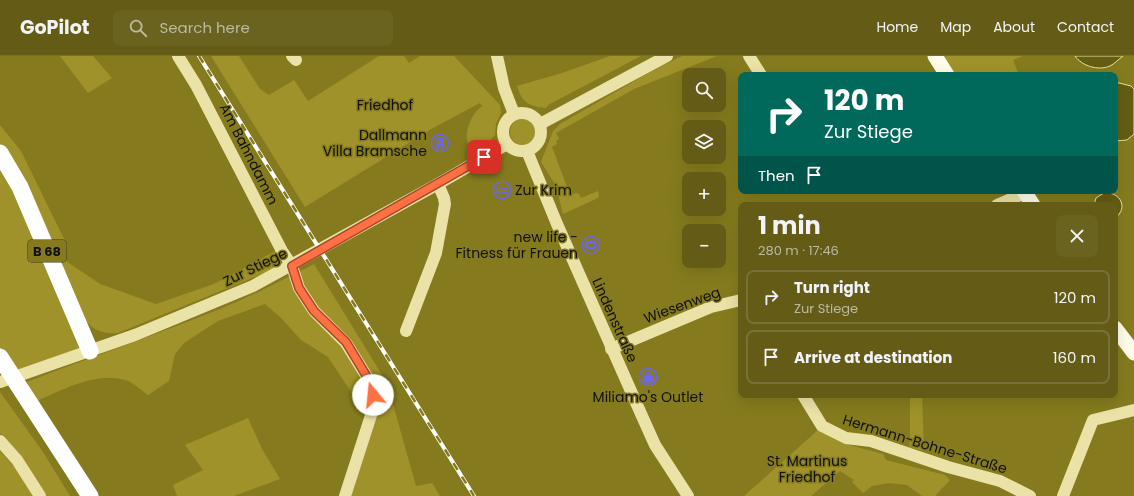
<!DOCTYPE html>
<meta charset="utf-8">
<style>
body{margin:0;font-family:Poppins,sans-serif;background:#6a621f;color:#f1f3f6;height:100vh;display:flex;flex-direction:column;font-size:15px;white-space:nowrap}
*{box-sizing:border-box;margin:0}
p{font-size:13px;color:#bbbaa1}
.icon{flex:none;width:22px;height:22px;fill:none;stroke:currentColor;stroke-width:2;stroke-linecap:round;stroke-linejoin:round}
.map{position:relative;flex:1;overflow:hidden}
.drawer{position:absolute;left:738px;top:146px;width:380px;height:196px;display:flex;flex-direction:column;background:#645c16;border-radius:8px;box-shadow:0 4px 16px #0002}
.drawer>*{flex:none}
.hud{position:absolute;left:738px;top:16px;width:380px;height:122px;border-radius:8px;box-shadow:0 4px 16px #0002;background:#00695c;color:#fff;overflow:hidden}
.fabs{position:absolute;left:682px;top:12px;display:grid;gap:8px}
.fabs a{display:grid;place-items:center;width:44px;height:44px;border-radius:8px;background:#645c16;box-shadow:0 4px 16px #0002;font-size:20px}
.pin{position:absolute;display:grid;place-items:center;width:34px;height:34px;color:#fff;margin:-17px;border-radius:8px;box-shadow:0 2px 6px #0006}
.me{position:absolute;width:44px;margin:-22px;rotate:343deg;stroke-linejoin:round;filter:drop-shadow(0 0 3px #0008)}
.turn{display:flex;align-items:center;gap:14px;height:84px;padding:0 20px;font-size:18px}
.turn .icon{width:52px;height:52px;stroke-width:2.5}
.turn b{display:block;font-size:28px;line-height:34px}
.then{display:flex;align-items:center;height:38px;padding:0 20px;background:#0003;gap:8px;font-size:15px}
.round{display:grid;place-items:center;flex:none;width:42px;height:42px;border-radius:8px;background:#6a621f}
.summary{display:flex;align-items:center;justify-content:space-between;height:68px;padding:0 20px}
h1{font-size:24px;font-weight:700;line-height:30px}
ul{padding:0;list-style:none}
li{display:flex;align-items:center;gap:12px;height:54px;margin:0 8px 6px;padding:0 12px;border:2px solid #787135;border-radius:8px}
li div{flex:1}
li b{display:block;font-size:15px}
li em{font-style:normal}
header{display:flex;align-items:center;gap:24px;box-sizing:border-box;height:56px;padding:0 20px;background:#645c16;border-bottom:1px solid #787135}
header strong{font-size:19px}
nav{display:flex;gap:22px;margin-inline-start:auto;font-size:14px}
.search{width:280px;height:36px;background:#6a621f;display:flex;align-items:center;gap:10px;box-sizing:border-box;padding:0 14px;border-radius:8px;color:#bbbaa1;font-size:15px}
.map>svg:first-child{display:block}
.green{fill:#a0922a}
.water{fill:#645d14;stroke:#ece199}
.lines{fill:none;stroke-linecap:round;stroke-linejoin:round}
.minor{stroke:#eae2a6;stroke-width:12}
.major{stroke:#fefdea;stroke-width:15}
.highway{stroke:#fff;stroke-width:17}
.rail-casing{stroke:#fff;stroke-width:4}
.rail{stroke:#857b1e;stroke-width:2.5;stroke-dasharray:8;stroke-linecap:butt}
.route-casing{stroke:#a6492c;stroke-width:10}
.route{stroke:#ff7043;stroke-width:7}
.labels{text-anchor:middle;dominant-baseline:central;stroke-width:3;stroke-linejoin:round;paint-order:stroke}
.shield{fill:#857b1e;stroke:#343115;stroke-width:1}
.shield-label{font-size:13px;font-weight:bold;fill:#111}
.park-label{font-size:14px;fill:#111;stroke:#857b1e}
.poi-label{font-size:14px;fill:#111;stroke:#857b1e;text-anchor:end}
.street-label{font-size:14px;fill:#111;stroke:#857b1e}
</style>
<header>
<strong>GoPilot</strong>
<div class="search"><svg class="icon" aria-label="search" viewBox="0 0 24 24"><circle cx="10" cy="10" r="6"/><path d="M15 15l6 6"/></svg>Search here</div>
<nav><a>Home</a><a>Map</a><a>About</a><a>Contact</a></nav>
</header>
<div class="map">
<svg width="1134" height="440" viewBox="0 0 1134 440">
<rect width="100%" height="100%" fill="#857b1e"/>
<g class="green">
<polygon points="60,0 93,0 112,22 88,37"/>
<path d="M211,0H239L260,33L269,39L294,24L308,45L379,0H404L409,7L420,0H454L500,49L501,57L496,68L495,79L490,85L471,96C470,92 468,88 467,84C465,73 473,56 482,50L480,47L433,72L305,151Z"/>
<path d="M610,0H641L548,49L546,52C529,50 522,47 517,30L562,17Z"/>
<polygon points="682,0 717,0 634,33 556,77 559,83 556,85 557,88 552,91 570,139 576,137 579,138 581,142 598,135 599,138 598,142 563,158 556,130 541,106 553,75 560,68 650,16"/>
<polygon points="943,0 1023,0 1013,4 1019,19 955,19"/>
<circle cx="523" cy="76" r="13"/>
<path d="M0,69L21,95L67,189L66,205L100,228L156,248L214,228L277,194C279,201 277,207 274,213L118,277C103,278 94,275 84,263L0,89Z"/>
<polygon points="0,97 90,295 13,322 0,301"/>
<path d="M314,208L387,327L416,430L432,427L440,440H351L378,346L361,351L328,301L301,284L281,262L265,248L218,265L184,287L175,298L169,325L148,339C142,335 135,328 128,325C100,314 63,333 37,345L27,326C91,301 156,279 220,253C252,240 283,224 314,208Z"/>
<polygon points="0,336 43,396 70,440 46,440 24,404 0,377"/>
<polygon points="910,339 922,339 924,395 909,391 910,385"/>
<polygon points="248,362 262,393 280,423 234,440 177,440 173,429 203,414 185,389"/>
<polygon points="818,374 853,390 883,398 886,404 945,419 950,424 935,440 922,440 907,429 889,427 872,430 863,437 852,426 854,424 840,415 811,440 744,440"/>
<polygon points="0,395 19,416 34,440 0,440"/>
</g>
<g class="water">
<path d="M1075,0H1123C1119,3 1114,8 1110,10C1098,15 1082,10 1075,0Z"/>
<polygon points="1115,26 1131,30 1134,33 1134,78 1127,84 1115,85"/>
<path d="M1104,137C1120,135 1129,152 1115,162V149H1094L1096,142Z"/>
</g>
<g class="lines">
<g class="minor">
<polyline points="178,0 196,29 282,195 292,210 299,232 314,255 346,287 372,329 374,350 345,440"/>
<polyline points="292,0 296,4"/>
<polyline points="497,0 504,32 514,58"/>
<polyline points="749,0 761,19"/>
<circle cx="522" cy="76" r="19"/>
<polyline points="540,68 667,0"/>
<polyline points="527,95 557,168 642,360 655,389 688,440"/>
<polyline points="997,149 1025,137"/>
<polyline points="406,275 436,197 445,148 444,142 438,128"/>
<polyline points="611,293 711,251 741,244"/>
<polyline points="0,326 135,279 253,230 438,128 507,88"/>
<polyline points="803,339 822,370 846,382 871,385 948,411 1000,425 1030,440"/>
<polyline points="0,385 17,404 40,440"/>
<polyline points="1063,440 1093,364 1134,354"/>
</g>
<g class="major">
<polyline points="935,0 947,19"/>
<polyline points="1024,135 1033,149"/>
<polyline points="1115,272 1134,297"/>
</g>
<g class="highway">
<polyline points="0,97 20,131 90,295"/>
<polyline points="0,301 90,440"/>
</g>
<defs>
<polyline id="rail" points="199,0 474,440"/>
</defs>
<use href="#rail" class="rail-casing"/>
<use href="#rail" class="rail"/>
</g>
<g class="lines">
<defs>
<polyline id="route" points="373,339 372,329 346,286 314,255 299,232 292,210 484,101"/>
</defs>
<use href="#route" class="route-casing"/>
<use href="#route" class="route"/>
</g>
<defs>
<symbol id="building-ring" viewBox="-11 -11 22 22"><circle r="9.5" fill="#857b1e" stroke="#6c65f9" stroke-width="1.5"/><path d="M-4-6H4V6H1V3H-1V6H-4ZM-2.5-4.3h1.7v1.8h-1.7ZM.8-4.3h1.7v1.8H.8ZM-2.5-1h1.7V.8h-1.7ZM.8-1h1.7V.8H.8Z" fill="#6c65f9"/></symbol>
<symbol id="hotel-ring" viewBox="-11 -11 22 22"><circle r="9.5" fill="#857b1e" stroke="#6c65f9" stroke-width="1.5"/><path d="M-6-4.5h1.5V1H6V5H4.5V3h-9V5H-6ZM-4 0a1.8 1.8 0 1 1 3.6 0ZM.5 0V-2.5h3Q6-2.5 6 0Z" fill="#6c65f9"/></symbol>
<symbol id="stadium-ring" viewBox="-11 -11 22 22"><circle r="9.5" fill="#857b1e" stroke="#6c65f9" stroke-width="1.5"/><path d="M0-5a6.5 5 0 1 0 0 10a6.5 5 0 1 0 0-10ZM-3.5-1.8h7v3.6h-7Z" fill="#6c65f9"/></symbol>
<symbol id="shop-ring" viewBox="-11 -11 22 22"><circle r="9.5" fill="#857b1e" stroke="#6c65f9" stroke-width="1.5"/><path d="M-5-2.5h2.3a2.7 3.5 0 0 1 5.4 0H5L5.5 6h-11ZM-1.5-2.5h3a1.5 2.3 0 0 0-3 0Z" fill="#6c65f9"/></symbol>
</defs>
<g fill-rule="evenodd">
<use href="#building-ring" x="430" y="77" width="20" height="20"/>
<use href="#hotel-ring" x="492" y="124" width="20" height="20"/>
<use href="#stadium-ring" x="581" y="179" width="20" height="20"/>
<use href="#shop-ring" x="638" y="311" width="20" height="20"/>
</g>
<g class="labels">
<rect class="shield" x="28" y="184" width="38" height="22" rx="3"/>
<g class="shield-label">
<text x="47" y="195">B 68</text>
</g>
<g class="park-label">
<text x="385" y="49">Friedhof</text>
<text x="807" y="405">St. Martinus<tspan x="807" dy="16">Friedhof</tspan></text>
</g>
<g class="poi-label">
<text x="427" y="79">Dallmann<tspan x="427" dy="16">Villa Bramsche</tspan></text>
<text x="515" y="134" text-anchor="start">Zur Krim</text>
<text x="578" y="181">new life -<tspan x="578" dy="16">Fitness für Frauen</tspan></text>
<text x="648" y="341" text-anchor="middle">Miliamo's Outlet</text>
</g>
<g class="street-label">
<text transform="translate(249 98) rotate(63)">Am Bahndamm</text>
<text transform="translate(255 211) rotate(-26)">Zur Stiege</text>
<text transform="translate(682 249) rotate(-20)">Wiesenweg</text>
<text transform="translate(615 264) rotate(66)">Lindenstraße</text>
<text transform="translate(925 388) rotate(17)">Hermann-Bohne-Straße</text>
</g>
</g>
</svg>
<div class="fabs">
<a><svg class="icon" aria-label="search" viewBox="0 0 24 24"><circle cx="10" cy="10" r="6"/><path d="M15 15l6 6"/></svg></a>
<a><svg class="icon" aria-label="layers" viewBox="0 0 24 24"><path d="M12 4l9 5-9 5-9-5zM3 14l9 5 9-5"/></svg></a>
<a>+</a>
<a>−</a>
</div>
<div class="pin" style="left:484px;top:101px;background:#d93025"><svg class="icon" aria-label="arrive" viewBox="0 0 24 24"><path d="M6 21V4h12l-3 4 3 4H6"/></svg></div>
<svg class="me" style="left:373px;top:339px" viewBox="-20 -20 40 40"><circle r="19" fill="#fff"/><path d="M0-13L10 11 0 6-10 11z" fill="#ff7043"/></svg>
<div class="hud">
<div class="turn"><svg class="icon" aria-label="right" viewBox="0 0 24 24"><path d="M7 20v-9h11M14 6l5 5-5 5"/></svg><div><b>120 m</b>Zur Stiege</div></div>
<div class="then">Then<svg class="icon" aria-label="arrive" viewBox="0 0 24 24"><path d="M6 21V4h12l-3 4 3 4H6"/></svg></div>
</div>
<section class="drawer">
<div class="summary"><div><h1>1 min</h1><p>280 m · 17:46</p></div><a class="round"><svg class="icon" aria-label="close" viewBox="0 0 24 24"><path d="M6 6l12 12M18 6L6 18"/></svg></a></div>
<ul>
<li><svg class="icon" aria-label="right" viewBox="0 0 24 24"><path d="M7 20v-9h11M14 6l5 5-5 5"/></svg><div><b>Turn right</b><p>Zur Stiege</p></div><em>120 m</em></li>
<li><svg class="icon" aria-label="arrive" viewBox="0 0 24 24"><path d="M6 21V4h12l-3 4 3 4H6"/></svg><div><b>Arrive at destination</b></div><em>160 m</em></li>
</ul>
</section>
</div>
